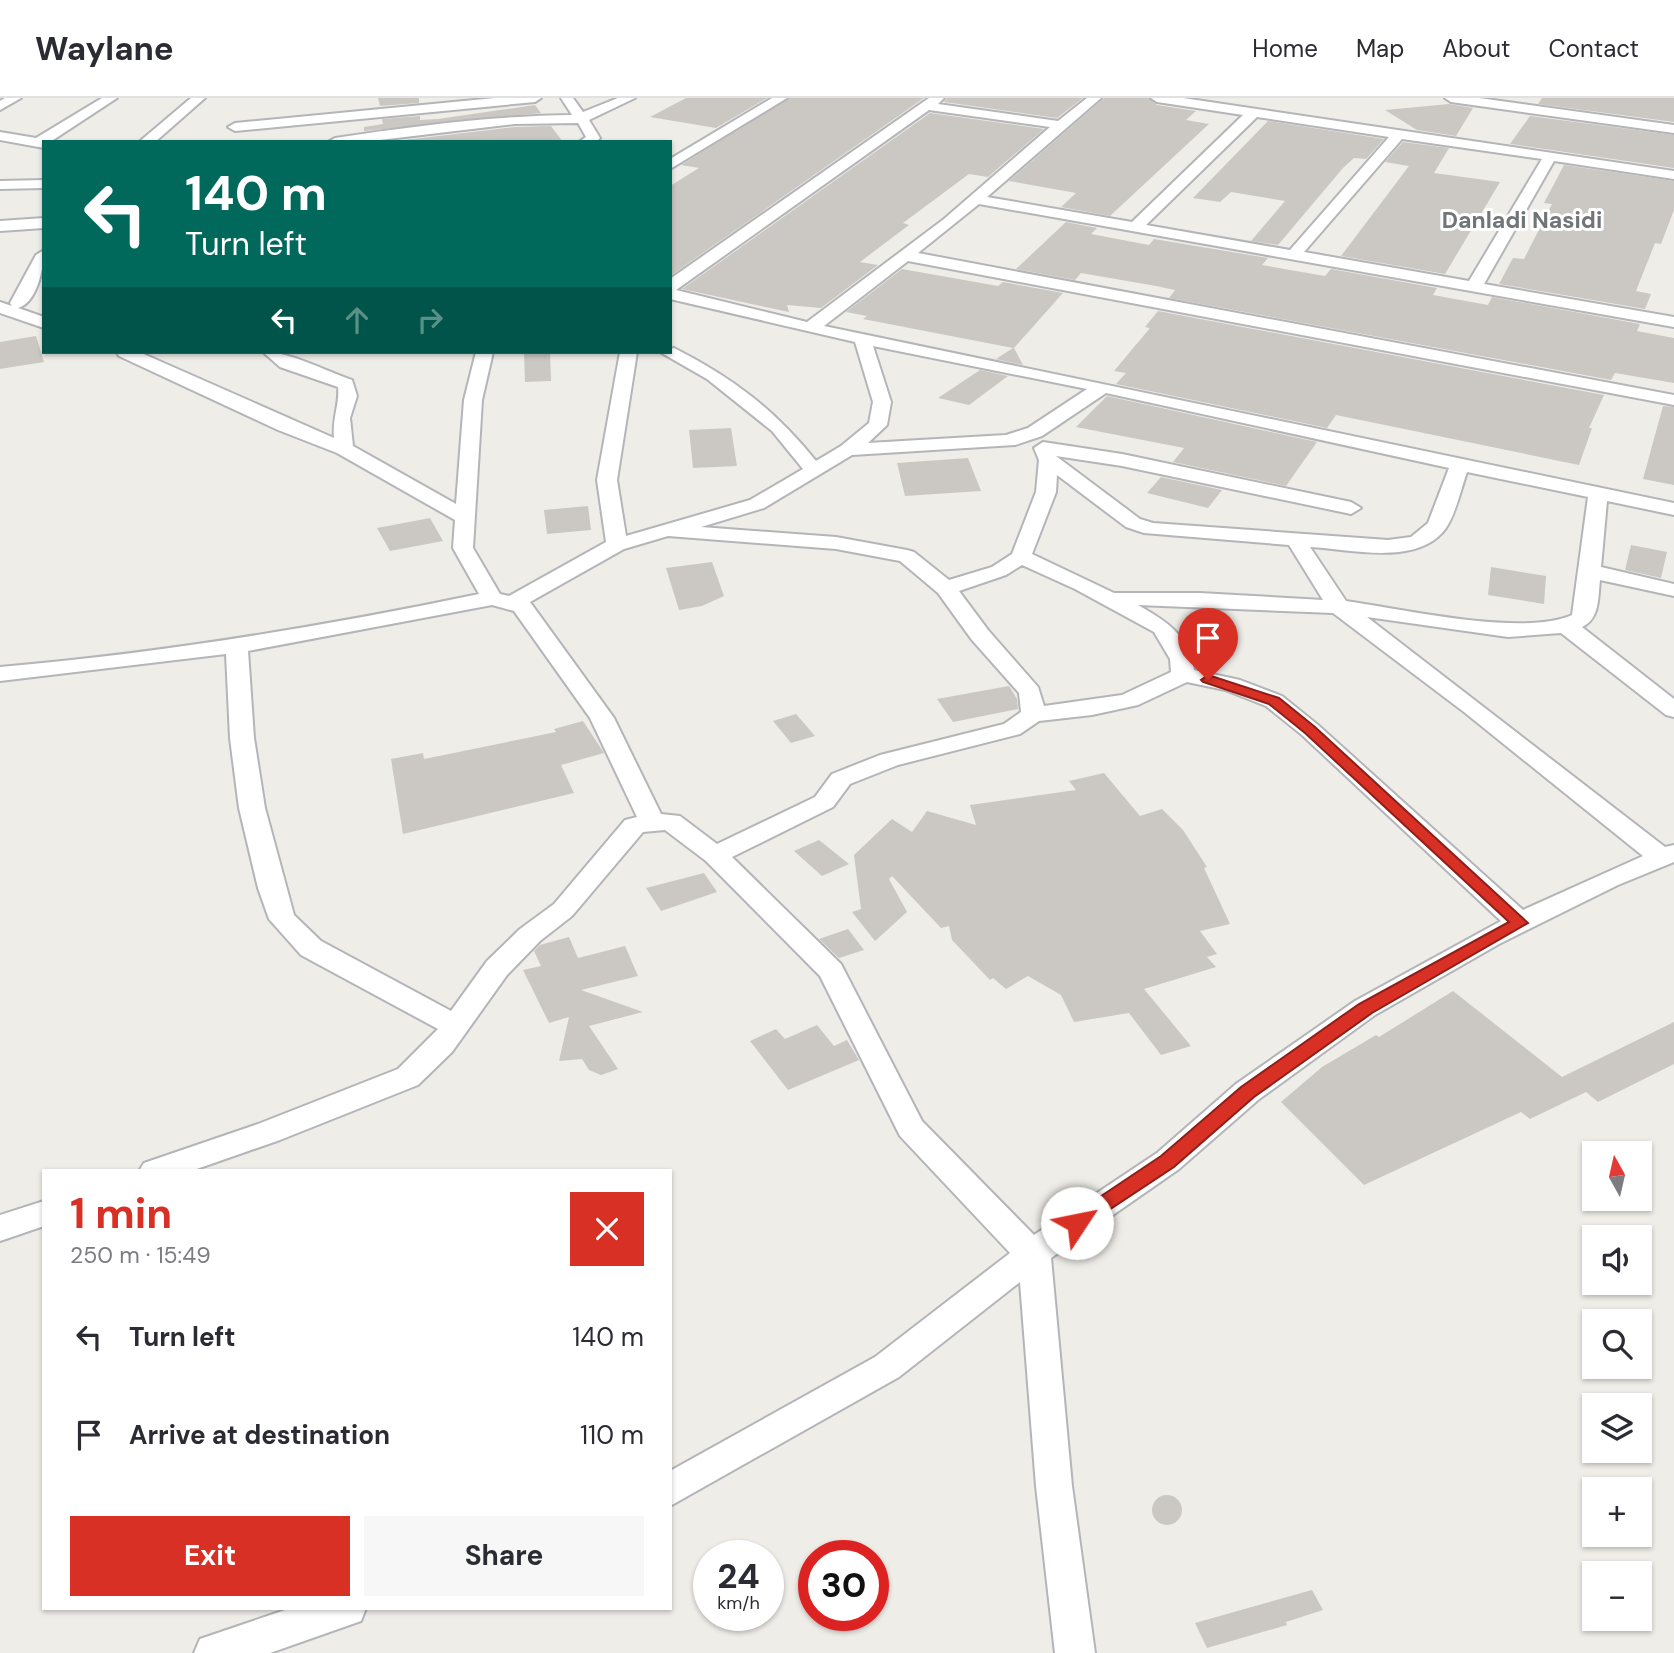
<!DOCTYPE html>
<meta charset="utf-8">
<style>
body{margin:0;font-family:"DM Sans",sans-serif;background:#f7f7f7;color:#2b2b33;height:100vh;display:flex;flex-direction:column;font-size:26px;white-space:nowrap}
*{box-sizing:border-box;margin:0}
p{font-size:23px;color:#7c7c81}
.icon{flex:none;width:38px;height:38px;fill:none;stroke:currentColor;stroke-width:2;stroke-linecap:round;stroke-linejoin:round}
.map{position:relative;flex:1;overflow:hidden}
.details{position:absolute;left:42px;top:1071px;width:630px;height:441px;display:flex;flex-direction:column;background:#fff;border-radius:0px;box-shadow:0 2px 5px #0004}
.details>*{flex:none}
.hud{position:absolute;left:42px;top:42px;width:630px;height:214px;border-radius:0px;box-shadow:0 2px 5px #0004;background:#00695c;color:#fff;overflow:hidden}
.needle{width:46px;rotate:352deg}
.tools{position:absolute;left:1582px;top:1043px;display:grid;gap:14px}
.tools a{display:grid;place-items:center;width:70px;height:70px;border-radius:0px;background:#fff;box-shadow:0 2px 5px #0004;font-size:35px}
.speed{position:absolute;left:693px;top:1442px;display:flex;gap:14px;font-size:35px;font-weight:700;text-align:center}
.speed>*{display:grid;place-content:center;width:91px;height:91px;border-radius:50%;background:#fff;box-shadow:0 2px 5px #0004;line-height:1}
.speed small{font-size:18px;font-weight:400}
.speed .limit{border:10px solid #d22;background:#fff;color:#111}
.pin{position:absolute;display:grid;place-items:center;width:60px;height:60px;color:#fff;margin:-72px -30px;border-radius:50% 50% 50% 0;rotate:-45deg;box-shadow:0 0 7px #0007}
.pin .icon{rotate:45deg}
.me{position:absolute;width:77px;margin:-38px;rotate:56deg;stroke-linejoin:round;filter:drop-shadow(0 0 5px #0008)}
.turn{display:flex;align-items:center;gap:24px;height:147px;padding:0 28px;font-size:32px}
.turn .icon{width:91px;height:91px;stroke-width:2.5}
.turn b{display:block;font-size:49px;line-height:60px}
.lanes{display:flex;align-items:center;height:66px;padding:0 28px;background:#0003;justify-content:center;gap:35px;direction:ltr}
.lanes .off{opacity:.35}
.round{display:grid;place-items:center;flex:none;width:74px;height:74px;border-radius:0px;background:#f7f7f7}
.head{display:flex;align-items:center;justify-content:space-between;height:119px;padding:0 28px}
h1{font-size:42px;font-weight:700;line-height:52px;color:#d93025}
.button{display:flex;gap:14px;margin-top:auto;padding:14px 28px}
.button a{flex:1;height:80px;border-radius:0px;background:#d93025;color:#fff;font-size:28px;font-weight:700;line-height:80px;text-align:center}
.button a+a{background:#f7f7f7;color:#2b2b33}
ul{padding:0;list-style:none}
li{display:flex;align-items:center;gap:21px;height:98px;padding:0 28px}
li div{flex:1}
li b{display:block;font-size:26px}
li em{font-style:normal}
header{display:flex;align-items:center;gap:42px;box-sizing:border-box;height:98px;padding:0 35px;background:#fff;border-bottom:2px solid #e1e1e2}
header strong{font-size:33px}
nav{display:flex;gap:38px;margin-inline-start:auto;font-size:24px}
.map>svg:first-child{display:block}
.building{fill:#cbc8c4}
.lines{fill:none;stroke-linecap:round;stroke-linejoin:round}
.street-casing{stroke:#b3b5b8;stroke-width:4}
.street{fill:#fff;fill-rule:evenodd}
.route{fill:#d93025;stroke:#8d1f18;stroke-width:2}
.labels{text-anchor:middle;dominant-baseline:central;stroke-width:6;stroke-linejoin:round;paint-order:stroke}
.far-district-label{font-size:23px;font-weight:bold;fill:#707578;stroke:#fff}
</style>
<header>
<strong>Waylane</strong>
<nav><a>Home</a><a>Map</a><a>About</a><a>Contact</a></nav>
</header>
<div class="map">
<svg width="1674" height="1555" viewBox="0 0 1674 1555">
<rect width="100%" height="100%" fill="#efede8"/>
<g class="building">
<polygon points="378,0 419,0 419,5 380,8"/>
<polygon points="686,0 767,0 716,30 650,19"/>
<polygon points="789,0 924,0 670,178 670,88 699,70 681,67"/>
<polygon points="947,0 1083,0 1057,20 944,4"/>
<polygon points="1104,0 1149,0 1157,7 1196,13 1186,22 1209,26 1110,118 1061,109 1076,95 1009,83"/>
<polygon points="1542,0 1674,0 1674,24 1538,6"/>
<polygon points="1449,6 1473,10 1456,38 1417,32 1385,12"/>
<polygon points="535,7 541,15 364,33 364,29 383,26 382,21 420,18 420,22 438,21"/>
<polygon points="930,15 1044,31 988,79 969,76 903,125 909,127 860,164 878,167 821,210 787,207 789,214 682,191"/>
<polygon points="1530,18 1674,37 1674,70 1510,46"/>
<polygon points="1268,23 1384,41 1366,61 1354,60 1343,70 1278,147 1251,143 1285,103 1231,94 1220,104 1193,100"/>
<polygon points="551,28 563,44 387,44 515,29"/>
<polygon points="1403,44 1449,50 1434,75 1500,84 1445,176 1341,158 1409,68 1385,64"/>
<polygon points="1564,67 1674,83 1674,112 1661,146 1655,145 1636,193 1651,196 1645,211 1499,186 1513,160 1524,161 1552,106 1544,105"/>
<polygon points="1066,124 1097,130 1091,136 1149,147 1154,141 1268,160 1262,167 1325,178 1331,171 1437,190 1433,197 1488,207 1492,199 1640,226 1637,233 1674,240 1674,285 1615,275 1611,282 1169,200 1175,192 1156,188 1081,175 1075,182 1016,171"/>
<polygon points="902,171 998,188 1003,184 1063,195 1014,250 1023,267 996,261 1013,250 863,221 867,218 846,214"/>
<polygon points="1158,213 1604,297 1589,330 1592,330 1579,367 1336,317 1327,330 1116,286 1126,275 1114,273 1150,230 1145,229"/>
<polygon points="36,238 44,264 0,271 0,244"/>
<polygon points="524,254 550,254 551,283 525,284"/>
<polygon points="980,272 1008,278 969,307 938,300"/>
<polygon points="1107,298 1317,344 1286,388 1173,364 1184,350 1076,329"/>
<polygon points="1663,308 1674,309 1674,387 1643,381"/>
<polygon points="731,330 737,368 693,370 689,332"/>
<polygon points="968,360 981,393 905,398 897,365"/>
<polygon points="1161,379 1222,392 1208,410 1147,395"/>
<polygon points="588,408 591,432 547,436 544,412"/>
<polygon points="430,420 443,443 390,453 377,430"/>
<polygon points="1631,447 1667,454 1661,480 1625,472"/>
<polygon points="712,464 724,498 702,508 679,512 666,470"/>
<polygon points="1491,469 1546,478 1544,506 1488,497"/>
<polygon points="1009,588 1017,601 1018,611 953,624 937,601"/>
<polygon points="796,616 815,638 791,645 773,623"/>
<polygon points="583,623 604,655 561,667 574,695 403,736 391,661 423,655 424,661 556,634 554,631"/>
<polygon points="1104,675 1140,718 1162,711 1183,732 1207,769 1204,770 1230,826 1200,833 1217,856 1207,859 1216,869 1144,891 1191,948 1161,957 1129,915 1074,924 1061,897 1028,878 1006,891 993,880 990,882 952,842 949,828 941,830 892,778 889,781 907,814 875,843 852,814 861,811 854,757 892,721 912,734 927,713 976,727 970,707 1076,692 1069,683"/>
<polygon points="819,742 849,766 822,778 794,753"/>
<polygon points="704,775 717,794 661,813 646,790"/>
<polygon points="848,831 864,852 839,860 819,841"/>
<polygon points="569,839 578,860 625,848 638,878 581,892 643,914 589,928 618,971 601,977 589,972 582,961 559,963 569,919 549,925 524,874 523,872 541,868 534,853 540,847"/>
<polygon points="1453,893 1562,979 1674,924 1674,966 1598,1004 1586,994 1530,1021 1521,1014 1364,1087 1281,1004 1322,969 1376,937 1379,939"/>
<polygon points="817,927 834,948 847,942 859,962 788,992 750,943 776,931 785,941"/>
<circle cx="1167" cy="1412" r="15"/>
<polygon points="1312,1492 1323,1512 1286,1524 1287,1527 1207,1550 1195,1525"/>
</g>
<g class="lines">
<defs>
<g id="street">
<polygon points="5,0 21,0 0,12 0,3"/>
<polygon points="102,0 117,0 50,44 44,44 44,50 0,42 0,34 36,40"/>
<polygon points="191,0 205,0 155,44 139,44"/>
<polygon points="495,0 541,0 535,4 235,33 228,29 235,25"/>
<path d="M561,0H573L583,14L618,0H635L589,22L600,40L596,44H579L586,39L578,25L515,26L363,44H328L335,40C414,28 492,18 572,17Z"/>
<polygon points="772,0 787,0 670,71 670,61"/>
<path d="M929,0H944L938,6L1058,23L1087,0H1101L987,99L1132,124L1243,17L1157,4L1151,0H1183L1674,73V81L1554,63L1484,186L1674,219V229L979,106L918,155L1674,297V307L908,163L824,228L1674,405V417L1607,403L1601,469L1674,486V498L1600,482C1598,499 1600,521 1582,529L1674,601V619L1666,617L1561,535L1508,539L1367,519L1665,749L1674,747V764L1618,787L1499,846L1375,917L1258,1002L1179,1071L1051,1160L1072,1388L1095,1555H1055L1036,1388L1020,1184L899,1279L670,1408V1373L875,1259L1010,1155L900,1038L820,878L706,763L665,732L643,734L572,818L540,843L507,877L452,954L418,987L280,1042L191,1073H139L144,1065L258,1026L398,971L438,931L301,857L269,821L258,790L239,710L230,640L226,556L0,583V569C162,555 320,529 479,496L453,450L455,422L337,355L278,332L119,258L117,254H139L334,340C332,320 340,305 338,289L280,269L263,254C288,253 326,273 352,282L357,298L350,320L353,348L456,406L464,302L476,254H493L482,302L473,450L500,496L509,498L606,444L597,382L620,254H637L617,382L626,438L750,402L803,371L772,333L707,281L660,254L674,250C733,280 774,311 816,363L841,348L869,325L873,304L855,244L670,201V181ZM929,12L1050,29L944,121L807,224L676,192ZM1257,19L1389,39L1290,152L1146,127ZM1402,41L1542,61L1469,183L1304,154ZM873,248L1087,291L1028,330L1006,337L868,345L887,327L891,304ZM1106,295L1449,370L1428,425L1411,439L1388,442L1153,425L1140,421L1056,358L1122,368L1351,416L1361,410L1351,404L1122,356L1043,344L1034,350L1039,362L1036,394L1012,456L992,469L949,482L914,454L907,452L836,439L701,429L764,410L852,357L1015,347L1042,338ZM1467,374L1588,399L1572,517C1522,539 1403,511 1346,503L1310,449C1350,451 1418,469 1446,430C1456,415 1461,391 1467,374ZM1057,377L1126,429L1144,435L1289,447L1323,502L1200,495H1114L1032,456L1056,394ZM668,438L836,451L900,463L938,495L972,542L1019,595L1021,614L1004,626L880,657L832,676L815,699L717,746L680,718L661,716L614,620L530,504L624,451ZM1022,467L1075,491L1154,534L1170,561L1171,574L1122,597L1044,608L1038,589L988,532L959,493L1006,477ZM492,507L514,513L590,620L637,719L625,722L554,806L520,831L487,863L451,913L321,843L294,817L265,710L254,640L248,553ZM1138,507L1333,515L1464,614L1643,758L1523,812L1318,627L1282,598L1240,582L1194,572C1189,537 1166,523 1138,507ZM1187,584L1225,592L1266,608L1302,637L1501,823L1355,903L1236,986L1157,1055L1034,1137L922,1023L841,866L732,759L833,709L850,686L898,667L1020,636L1039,623L1092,617L1138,607Z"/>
<polygon points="1445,0 1479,0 1674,27 1674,35 1451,4"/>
<polygon points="44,82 44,90 0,91 0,83"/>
<polygon points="44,120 44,130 0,133 0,123"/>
<path d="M44,152C44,169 37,205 18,210L44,219V230L0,215V204L12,208L10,205L36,157Z"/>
<polygon points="44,1103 44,1128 0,1143 0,1117"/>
<polygon points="291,1510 366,1510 361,1523 270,1555 194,1555 200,1541"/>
</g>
</defs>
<use href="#street" class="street-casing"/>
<use href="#street" class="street"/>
</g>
<polygon class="route" points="1208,577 1279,600 1315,629 1528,825 1372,915 1254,999 1174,1069 1077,1133 1070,1130 1067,1125 1070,1119 1161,1058 1241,989 1359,906 1509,824 1305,635 1269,606 1203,584 1201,582"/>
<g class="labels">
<g class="far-district-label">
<text x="1522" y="122">Danladi Nasidi</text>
</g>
</g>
</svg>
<div class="tools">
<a><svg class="needle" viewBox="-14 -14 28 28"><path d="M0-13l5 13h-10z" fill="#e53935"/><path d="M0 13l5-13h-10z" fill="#7c7c81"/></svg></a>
<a><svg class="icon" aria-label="sound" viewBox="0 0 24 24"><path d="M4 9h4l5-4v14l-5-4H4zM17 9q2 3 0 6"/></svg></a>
<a><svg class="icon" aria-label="search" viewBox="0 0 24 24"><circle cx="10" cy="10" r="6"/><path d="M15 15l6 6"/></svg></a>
<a><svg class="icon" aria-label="layers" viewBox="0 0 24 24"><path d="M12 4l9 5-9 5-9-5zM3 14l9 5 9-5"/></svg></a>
<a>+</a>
<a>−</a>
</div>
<div class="speed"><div>24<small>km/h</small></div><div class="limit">30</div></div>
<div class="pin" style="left:1208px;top:582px;background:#d93025"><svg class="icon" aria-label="arrive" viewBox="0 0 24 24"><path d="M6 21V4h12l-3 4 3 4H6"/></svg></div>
<svg class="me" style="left:1077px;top:1125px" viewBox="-20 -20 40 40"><circle r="19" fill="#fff"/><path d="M0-13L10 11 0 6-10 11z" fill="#d93025"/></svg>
<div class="hud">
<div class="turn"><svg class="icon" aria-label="left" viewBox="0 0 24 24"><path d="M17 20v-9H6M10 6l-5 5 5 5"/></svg><div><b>140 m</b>Turn left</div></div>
<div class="lanes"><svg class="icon" aria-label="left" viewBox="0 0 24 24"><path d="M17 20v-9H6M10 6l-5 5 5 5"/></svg><svg class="icon off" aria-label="ahead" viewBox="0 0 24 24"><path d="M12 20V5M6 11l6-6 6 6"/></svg><svg class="icon off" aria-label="right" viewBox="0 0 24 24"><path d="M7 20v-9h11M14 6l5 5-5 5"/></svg></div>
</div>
<section class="details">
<div class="head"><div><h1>1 min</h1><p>250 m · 15:49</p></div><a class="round" style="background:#d93025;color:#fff"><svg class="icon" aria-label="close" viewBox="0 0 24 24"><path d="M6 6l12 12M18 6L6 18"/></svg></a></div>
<ul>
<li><svg class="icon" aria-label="left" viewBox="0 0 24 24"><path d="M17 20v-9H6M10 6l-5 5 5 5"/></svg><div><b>Turn left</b></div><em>140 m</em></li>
<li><svg class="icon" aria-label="arrive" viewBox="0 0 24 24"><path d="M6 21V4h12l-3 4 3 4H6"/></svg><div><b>Arrive at destination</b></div><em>110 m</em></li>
</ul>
<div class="button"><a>Exit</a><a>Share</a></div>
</section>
</div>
